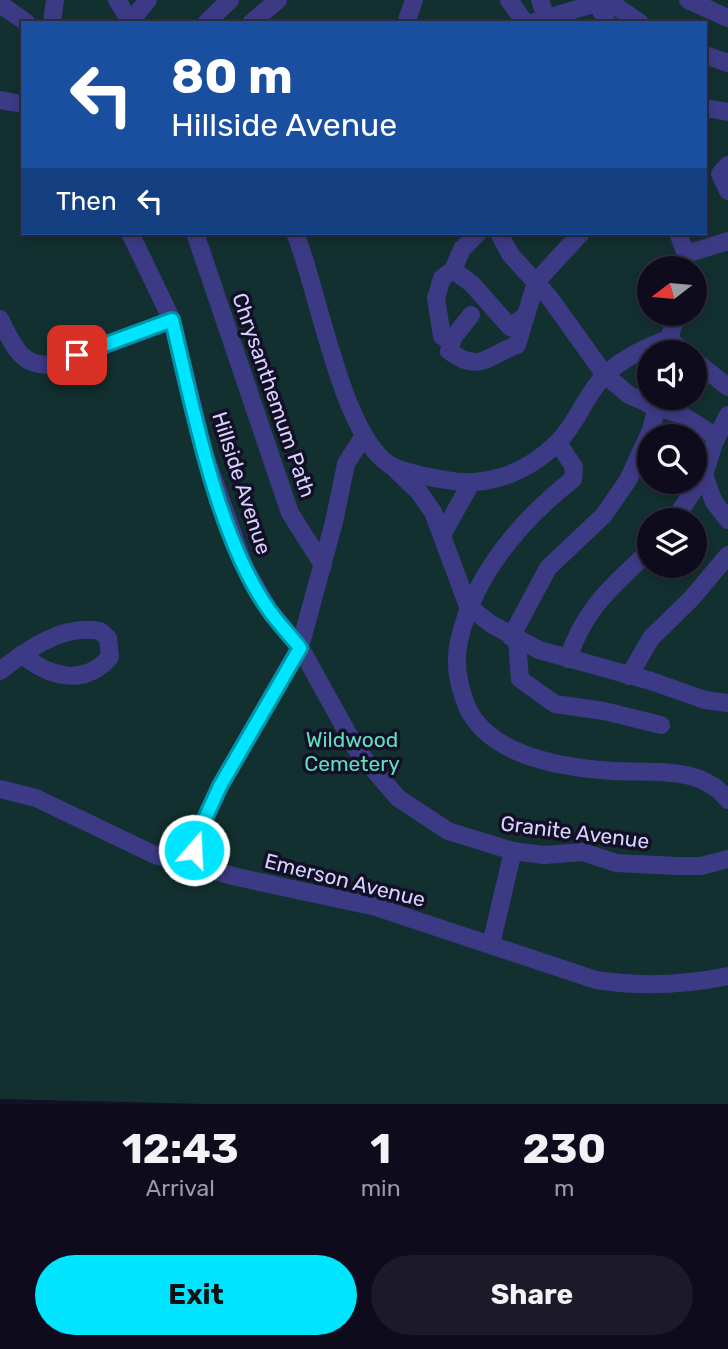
<!DOCTYPE html>
<style>
body{margin:0;font-family:Rubik,sans-serif;background:#1c1929;color:#f1f3f6;height:100vh;display:flex;flex-direction:column;font-size:26px;white-space:nowrap}
*{box-sizing:border-box;margin:0}
p{font-size:23px;color:#9b9ba3}
.icon{flex:none;width:38px;height:38px;fill:none;stroke:currentColor;stroke-width:2;stroke-linecap:round;stroke-linejoin:round}
.map{position:relative;height:1104px;overflow:hidden}
.side{display:flex;flex-direction:column;background:#0e0b1c;flex:1}
.side>*{flex:none}
.guide{position:absolute;left:21px;top:21px;width:686px;height:214px;border-radius:0px;box-shadow:0 4px 10px #0003,0 0 0 2px #2e2b3b;background:#1a4fa0;color:#fff;overflow:hidden}
.needle{width:46px;rotate:254deg}
.controls{position:absolute;left:637px;top:256px;display:grid;gap:14px}
.controls a{display:grid;place-items:center;width:70px;height:70px;border-radius:50%;background:#0e0b1c;box-shadow:0 4px 10px #0003,0 0 0 2px #2e2b3b;font-size:35px}
.pin{position:absolute;display:grid;place-items:center;width:60px;height:60px;color:#fff;margin:-30px;border-radius:14px;box-shadow:0 4px 10px #0006}
.me{position:absolute;width:77px;margin:-38px;rotate:19deg;stroke-linejoin:round;filter:drop-shadow(0 0 5px #0008)}
.turn{display:flex;align-items:center;gap:24px;height:147px;padding:0 35px;font-size:32px}
.turn .icon{width:91px;height:91px;stroke-width:2.5}
.turn b{display:block;font-size:49px;line-height:60px}
.then{display:flex;align-items:center;height:66px;padding:0 35px;background:#0003;gap:14px;font-size:26px}
.eta{display:flex;justify-content:space-evenly;align-items:center;height:119px;text-align:center}
.eta b{font-size:42px;font-weight:700;line-height:49px}
.cta{display:flex;gap:14px;margin-top:auto;padding:14px 35px}
.cta a{flex:1;height:80px;border-radius:42px;background:#00e5ff;color:#111;font-size:28px;font-weight:700;line-height:80px;text-align:center}
.cta a+a{background:#1c1929;color:#f1f3f6}
.map>svg:first-child{display:block}
.green{fill:#12302f;fill-rule:evenodd}
.lines{fill:none;stroke-linecap:round;stroke-linejoin:round}
.minor{stroke:#3d3a85;stroke-width:18}
.route-casing{stroke:#0095a6;stroke-width:18}
.route{stroke:#00e5ff;stroke-width:12}
.labels{text-anchor:middle;dominant-baseline:central;stroke-width:7;stroke-linejoin:round;paint-order:stroke}
.street-label{font-size:21px;fill:#d9d4ff;stroke:#130f26}
.park-label{font-size:21px;fill:#5fe0c0;stroke:#130f26}
</style>
<div class="map">
<svg width="728" height="1104" viewBox="0 0 728 1104">
<rect width="100%" height="100%" fill="#130f26"/>
<path class="green" d="M0,0H728V1104H207L0,1099ZM23,23H705V233H23ZM649,268H695V313H649ZM649,352H695V397H649ZM649,436H695V481H649ZM649,520H695V565H649Z"/>
<g class="lines">
<g class="minor">
<polyline points="117,0 130,21"/>
<polyline points="509,0 525,23"/>
<polyline points="540,0 546,18"/>
<polyline points="607,0 640,23"/>
<polyline points="688,0 728,18"/>
<polyline points="597,3 607,23"/>
<polyline points="0,4 27,23"/>
<polyline points="52,23 55,0"/>
<polyline points="129,23 148,0"/>
<polyline points="206,23 230,0"/>
<polyline points="251,23 278,0"/>
<polyline points="406,23 414,0"/>
<polyline points="531,23 597,3 599,0"/>
<polyline points="705,55 728,63"/>
<polyline points="0,100 23,104"/>
<polyline points="705,108 728,112"/>
<polyline points="728,165 720,174 728,191"/>
<polyline points="130,233 172,320 204,452 245,568 269,610 300,647 357,750 398,798 448,831 513,851 544,855 583,852 616,863 678,866 701,866 728,859"/>
<polyline points="195,233 290,513 323,565"/>
<path d="M295,233C318,287 343,444 394,467C409,474 429,477 446,480C486,488 526,473 556,444C577,424 585,395 605,375C622,359 647,346 669,339"/>
<polyline points="499,233 510,254 549,297 605,375 629,395 657,407 651,430 628,480 604,515 548,568 511,637"/>
<polyline points="678,233 686,254 684,268"/>
<polyline points="686,254 728,241"/>
<polyline points="453,270 472,284 510,327 524,317"/>
<path d="M471,315L453,338L449,351C480,374 488,355 517,345L536,282L581,233"/>
<path d="M0,319C14,346 21,369 55,364L172,320"/>
<polyline points="669,339 677,313"/>
<polyline points="669,339 684,352"/>
<polyline points="452,342 442,336 436,298 442,278 453,270 462,249 478,233"/>
<polyline points="695,361 728,387"/>
<polyline points="648,404 682,415 717,437"/>
<path d="M558,443L574,467L573,479C520,521 474,575 459,641C454,663 459,688 468,709C493,758 565,768 614,771C652,773 701,765 728,800"/>
<polyline points="395,469 419,492 433,512 468,606 491,624 539,650 651,681 705,700 728,703"/>
<polyline points="704,475 714,502 728,520"/>
<polyline points="674,520 704,475 714,443 728,415"/>
<polyline points="443,533 470,485"/>
<polyline points="517,640 520,679 555,704 604,711 661,725"/>
<path d="M568,659C585,607 612,587 649,551"/>
<path d="M0,671C28,649 63,624 100,631L108,638L110,657C84,687 48,677 22,654"/>
<polyline points="629,676 651,638 692,598 728,555"/>
<path d="M0,789L36,798L155,855L237,877L376,907L596,980C641,987 684,985 728,976"/>
<polyline points="192,864 197,836 220,786 300,647 334,522 346,464 363,437"/>
<polyline points="491,944 513,851"/>
</g>
</g>
<g class="lines">
<defs>
<path id="route" d="M77,355L172,320C193,408 217,537 269,610C278,623 290,635 300,648L220,786L197,836L194,850"/>
</defs>
<use href="#route" class="route-casing"/>
<use href="#route" class="route"/>
</g>
<g class="labels">
<g class="street-label">
<text transform="translate(274 395) rotate(71)">Chrysanthemum Path</text>
<text transform="translate(242 483) rotate(72)">Hillside Avenue</text>
<text transform="translate(575 832) rotate(7)">Granite Avenue</text>
<text transform="translate(345 880) rotate(14)">Emerson Avenue</text>
</g>
<g class="park-label">
<text x="352" y="739">Wildwood<tspan x="352" dy="24">Cemetery</tspan></text>
</g>
</g>
</svg>
<div class="controls">
<a><svg class="needle" viewBox="-14 -14 28 28"><path d="M0-13l5 13h-10z" fill="#e53935"/><path d="M0 13l5-13h-10z" fill="#9b9ba3"/></svg></a>
<a><svg class="icon" aria-label="sound" viewBox="0 0 24 24"><path d="M4 9h4l5-4v14l-5-4H4zM17 9q2 3 0 6"/></svg></a>
<a><svg class="icon" aria-label="search" viewBox="0 0 24 24"><circle cx="10" cy="10" r="6"/><path d="M15 15l6 6"/></svg></a>
<a><svg class="icon" aria-label="layers" viewBox="0 0 24 24"><path d="M12 4l9 5-9 5-9-5zM3 14l9 5 9-5"/></svg></a>
</div>
<div class="pin" style="left:77px;top:355px;background:#d93025"><svg class="icon" aria-label="arrive" viewBox="0 0 24 24"><path d="M6 21V4h12l-3 4 3 4H6"/></svg></div>
<svg class="me" style="left:194px;top:850px" viewBox="-20 -20 40 40"><circle r="17" fill="#00e5ff" stroke="#fff" stroke-width="3"/><path d="M0-11L8 9 0 5-8 9z" fill="#fff"/></svg>
<div class="guide">
<div class="turn"><svg class="icon" aria-label="left" viewBox="0 0 24 24"><path d="M17 20v-9H6M10 6l-5 5 5 5"/></svg><div><b>80 m</b>Hillside Avenue</div></div>
<div class="then">Then<svg class="icon" aria-label="left" viewBox="0 0 24 24"><path d="M17 20v-9H6M10 6l-5 5 5 5"/></svg></div>
</div>
</div>
<section class="side">
<div class="eta">
<div><b>12:43</b><p>Arrival</p></div>
<div><b>1</b><p>min</p></div>
<div><b>230</b><p>m</p></div>
</div>
<div class="cta"><a>Exit</a><a>Share</a></div>
</section>
